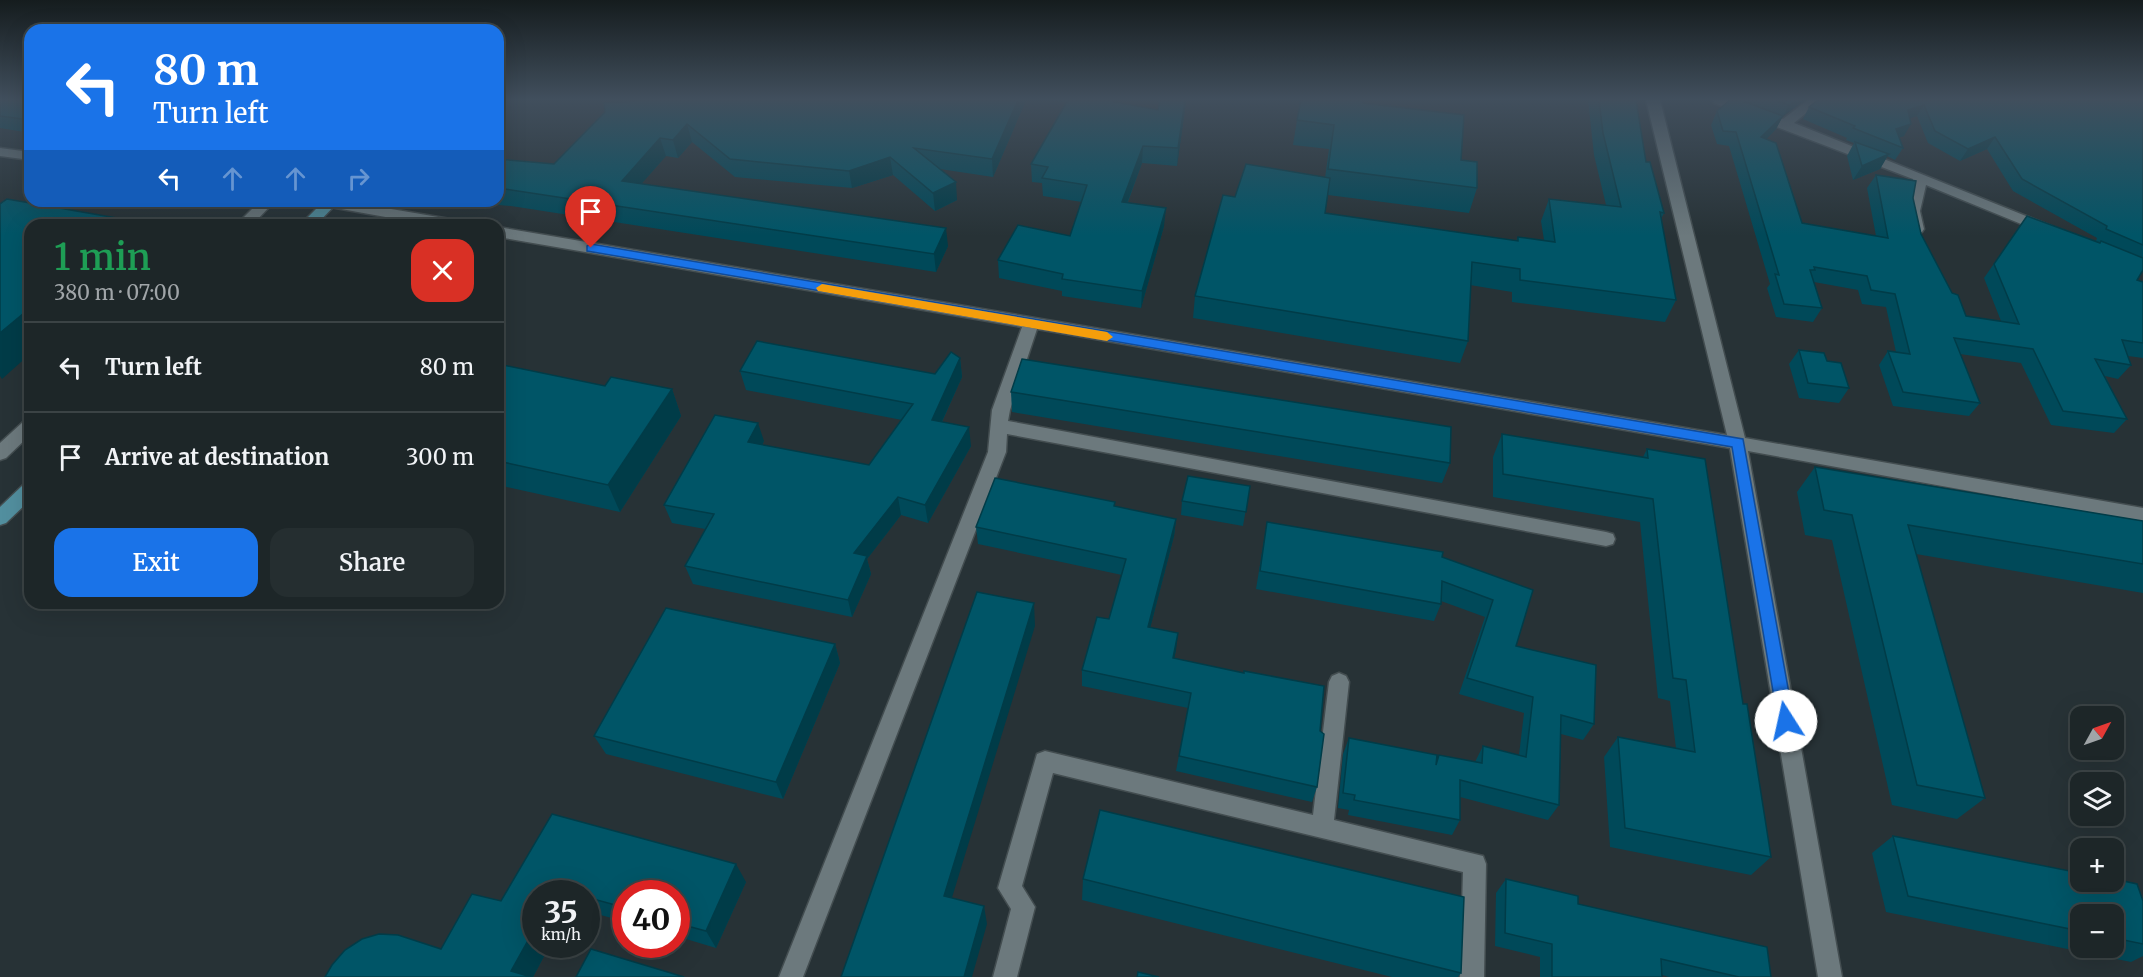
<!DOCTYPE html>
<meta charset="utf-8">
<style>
body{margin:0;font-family:Merriweather,serif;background:#252e30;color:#f1f3f6;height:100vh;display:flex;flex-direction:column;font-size:22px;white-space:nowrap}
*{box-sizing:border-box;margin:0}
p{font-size:20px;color:#a0a5a8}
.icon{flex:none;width:33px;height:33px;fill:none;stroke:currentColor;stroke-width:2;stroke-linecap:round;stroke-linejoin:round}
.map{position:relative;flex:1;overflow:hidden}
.panel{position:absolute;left:24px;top:219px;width:480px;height:390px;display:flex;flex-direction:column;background:#1d2628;border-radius:18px;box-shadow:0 6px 24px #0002,0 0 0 2px #3b4345}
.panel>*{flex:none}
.top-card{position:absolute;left:24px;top:24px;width:480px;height:183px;border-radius:18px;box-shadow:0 6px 24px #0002,0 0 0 2px #3b4345;background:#1a73e8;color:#fff;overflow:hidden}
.needle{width:39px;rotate:50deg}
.buttons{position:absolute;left:2070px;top:706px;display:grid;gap:12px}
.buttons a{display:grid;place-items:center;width:54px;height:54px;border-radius:12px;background:#1d2628;box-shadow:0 6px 24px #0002,0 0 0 2px #3b4345;font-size:30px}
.speed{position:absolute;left:522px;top:880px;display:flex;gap:12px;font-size:30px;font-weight:700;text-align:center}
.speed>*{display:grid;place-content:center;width:78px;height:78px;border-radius:50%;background:#1d2628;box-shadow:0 6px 24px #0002,0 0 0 2px #3b4345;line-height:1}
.speed small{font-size:15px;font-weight:400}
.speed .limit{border:9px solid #d22;background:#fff;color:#111}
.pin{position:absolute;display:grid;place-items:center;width:51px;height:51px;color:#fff;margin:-62px -26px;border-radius:50% 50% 50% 0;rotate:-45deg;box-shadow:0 0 6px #0007}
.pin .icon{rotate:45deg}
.me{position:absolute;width:66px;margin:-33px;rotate:350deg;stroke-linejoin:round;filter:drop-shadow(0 0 4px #0008)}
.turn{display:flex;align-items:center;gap:21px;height:126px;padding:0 30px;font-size:27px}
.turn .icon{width:78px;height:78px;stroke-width:2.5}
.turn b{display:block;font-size:42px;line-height:51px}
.lanes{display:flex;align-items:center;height:57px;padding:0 30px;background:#0003;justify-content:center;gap:30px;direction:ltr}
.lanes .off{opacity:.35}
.round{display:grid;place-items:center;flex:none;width:63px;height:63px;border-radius:18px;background:#252e30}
.overview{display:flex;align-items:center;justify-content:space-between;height:102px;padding:0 30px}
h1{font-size:36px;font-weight:600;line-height:45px;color:#1e9e55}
.button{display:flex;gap:12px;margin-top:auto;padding:12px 30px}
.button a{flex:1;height:69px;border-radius:18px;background:#1a73e8;color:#fff;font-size:24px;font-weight:600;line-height:69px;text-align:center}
.button a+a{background:#252e30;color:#f1f3f6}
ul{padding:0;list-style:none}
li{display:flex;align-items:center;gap:18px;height:90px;padding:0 30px;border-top:2px solid #3b4345}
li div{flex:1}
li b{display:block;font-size:22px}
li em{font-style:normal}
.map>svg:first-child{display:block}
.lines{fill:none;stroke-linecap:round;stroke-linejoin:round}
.minor-casing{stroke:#434d50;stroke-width:3}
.major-casing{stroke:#434d50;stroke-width:3}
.minor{fill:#6c797d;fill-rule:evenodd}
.major{fill:#528f9f;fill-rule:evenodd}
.wall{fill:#004959;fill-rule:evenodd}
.shaded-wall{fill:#003c48}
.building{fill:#005567;stroke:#003c48;stroke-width:1.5}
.route{fill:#1a73e8;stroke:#114b97;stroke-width:1.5}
.slow{fill:#f59e0b}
</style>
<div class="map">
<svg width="2143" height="977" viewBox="0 0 2143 977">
<rect width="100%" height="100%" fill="#273236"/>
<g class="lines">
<defs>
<g id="minor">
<polygon points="1646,100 1660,100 1745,438 2143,508 2143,522 1748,451 1842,977 1818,977 1730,448 1037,329 1010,410 1008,421 1606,532 1613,534 1615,539 1613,544 1606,546 1007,434 1006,452 803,977 779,977 988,452 992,410 1022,327 498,237 498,227 1727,435"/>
<polygon points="1712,100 1730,100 1783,119 1808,100 1822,100 1794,123 2051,226 2053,229 2051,232 2041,232 1926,185 1920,211 1924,229 1922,232 1912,232 1906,211 1913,179 1714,103"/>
<polygon points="0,148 30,152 30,160 0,156"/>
<polygon points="260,201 275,201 252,225 236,225"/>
<polygon points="312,201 344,201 456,220 463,225 430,225 319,205"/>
<polygon points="30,419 30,435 6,458 0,460 0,443 24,421"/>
<polygon points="1339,673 1346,676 1349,682 1334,820 1483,856 1486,864 1484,977 1460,977 1463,872 1053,773 1022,886 1035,907 1017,977 993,977 1011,909 998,888 1037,754 1045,751 1313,815 1329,682 1332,676"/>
</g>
<g id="major">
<polygon points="324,201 339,201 316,225 300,225"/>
<polygon points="30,482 30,500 6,523 0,525 0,507 24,484"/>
</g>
</defs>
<use href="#minor" class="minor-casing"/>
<use href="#major" class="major-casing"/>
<use href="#minor" class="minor"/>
<use href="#major" class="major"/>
</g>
<g class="wall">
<polygon points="0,100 30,100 30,133 0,128"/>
<polygon points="1026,100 993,177 940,169 957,200 935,211 893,175 852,188 735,177 692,142 678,158 666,156 641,184 948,246 936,272 511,206 454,201 498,201 498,159 554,164 605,112"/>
<polygon points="1047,100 1114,100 1114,102 1158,110 1186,100 1177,166 1142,163 1128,202 1164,226 1141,308 1062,296 1062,291 999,278 998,260 1070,236 1082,202 1043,196 1042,183 1032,182 1031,164 1066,102"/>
<polygon points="1588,100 1636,100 1646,162 1664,213 1661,219 1676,300 1665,322 1512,302 1512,292 1470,285 1468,341 1460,363 1193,318 1195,296 1235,197 1325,178 1329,149 1293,145 1297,120 1363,103 1461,160 1477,188 1469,213 1328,195 1325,213 1516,241 1518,237 1544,240 1541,221 1549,199 1606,205 1594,155"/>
<polygon points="1730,100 1805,100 1783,116 1776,129 1766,139 1802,223 1876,236 1867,188 1876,175 1913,198 1921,234 1952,293 1966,316 2001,321 1984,278 2027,216 2096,241 2097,238 2013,191 1987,149 1960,161 1928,143 1917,116 1910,118 1904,136 1899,137 1903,148 1895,160 1887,156 1880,169 1853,180 1847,156 1854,143 1846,140 1847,138 1803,119 1809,107 2143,100 2143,270 2137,280 2143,282 2143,358 2128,356 2131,365 2118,379 2105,376 2127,419 2114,433 2051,425 2021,363 1960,354 1980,403 1969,416 1893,406 1879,365 1888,351 1896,352 1886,307 1862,304 1858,290 1814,282 1822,308 1813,322 1776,317 1767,288 1770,284 1729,146 1717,144 1711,125 1717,111"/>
<polygon points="1799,350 1827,361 1849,388 1839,403 1799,398 1789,364"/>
<polygon points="960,358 962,377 942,422 971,446 928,523 901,515 867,559 871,574 852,617 693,584 685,566 705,529 672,523 664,505 764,441 762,445 869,465 902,420 746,390 740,371 935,374"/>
<polygon points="498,364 605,386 672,389 681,416 620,512 498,485"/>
<polygon points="1011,392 1450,463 1442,483 1012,412"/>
<polygon points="1502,434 1643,457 1647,449 1743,704 1771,857 1751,875 1610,847 1604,757 1618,737 1676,748 1670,701 1658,698 1640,522 1493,497 1493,457"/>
<polygon points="1815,467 2143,521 2143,593 1916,554 1985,798 1957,819 1892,805 1832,540 1805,535 1797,492"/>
<polygon points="1250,486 1243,526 1181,515 1182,501"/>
<polygon points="1115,502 1115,506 1176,519 1174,536 1150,628 1176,650 1174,658 1320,731 1317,787 1312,802 1176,771 1188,708 1082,686 1082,670 1109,619 1122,575 978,544 976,527"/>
<polygon points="1267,522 1442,557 1533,590 1516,646 1594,724 1583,740 1561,734 1559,805 1548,820 1460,797 1460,820 1452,835 1348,815 1349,810 1338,808 1343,754 1349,738 1437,759 1439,755 1475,762 1483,746 1519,755 1524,713 1459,694 1485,617 1441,601 1441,604 1434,621 1256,589"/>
<polygon points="835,644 840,663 783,799 606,754 594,736"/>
<polygon points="552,814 746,882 716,948 676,936 676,894 626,894 626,922 586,911 586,894 536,894 536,945 550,945 533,977 441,949 501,901"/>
<path d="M1893,836L2080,873V882H2114V879L2137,884L2143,901V944L2123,940L2143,944V956L2131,962L1886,912L1872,853ZM2080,915H2114V948H2080Z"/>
<polygon points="1083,879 1461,973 1458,977 1392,977 1082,900"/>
<polygon points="1506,879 1578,904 1771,977 1669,977 1662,975 1662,977 1540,977 1540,957 1495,946 1496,893"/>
</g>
<g class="shaded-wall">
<polygon points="498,100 510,100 498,115"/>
<polygon points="1018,100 1026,100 993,177 992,159"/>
<polygon points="1186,100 1185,110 1177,166 1178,148"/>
<polygon points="1795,100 1805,100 1783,116 1776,129 1755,151 1761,137 1783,116 1789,105"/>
<polygon points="1924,105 1917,116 1901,121 1908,110"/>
<polygon points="687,124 692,142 678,158 673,140"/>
<polygon points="1911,124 1904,136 1889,141 1896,129"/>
<polygon points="1995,137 1987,149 1960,161 1968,149"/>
<polygon points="660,138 666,156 628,199 622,181"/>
<polygon points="1143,146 1142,163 1121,219 1122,202"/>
<polygon points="1889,154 1880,169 1853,180 1862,166"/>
<polygon points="890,157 893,175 852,188 849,171"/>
<polygon points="956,182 957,200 935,211 933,193"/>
<polygon points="1166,208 1164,226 1141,308 1142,291"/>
<polygon points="946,228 948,246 936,272 934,254"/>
<polygon points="30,308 30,354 2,379 0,376 0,333"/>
<polygon points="960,358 962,377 934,439 932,420"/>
<polygon points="672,389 681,416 620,512 608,485"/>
<polygon points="758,423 764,441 754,461 748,442"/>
<polygon points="969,427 971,446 928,523 925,505"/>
<polygon points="898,497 901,515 867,559 871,574 852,617 848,600 854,553"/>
<polygon points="1176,519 1174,536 1146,644 1148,627"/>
<polygon points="1034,603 1035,626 947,914 944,896"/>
<polygon points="1178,633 1176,650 1171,674 1173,658"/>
<polygon points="835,644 840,663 783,799 776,782"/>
<polygon points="736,864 746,882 716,948 706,931"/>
<polygon points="556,888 560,894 553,894"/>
<polygon points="984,906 987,924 972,977 964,977"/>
<polygon points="536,926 536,945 550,945 533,977 518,977 511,971"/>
</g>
<g class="building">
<polygon points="0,100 30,100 30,120 0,116"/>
<polygon points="653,100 1018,100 992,159 914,148 956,182 933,193 890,157 849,171 730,159 687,124 673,140 660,138 622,181 946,228 934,254 498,188 498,159 554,164 605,112 604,103"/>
<polygon points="1068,100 1109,100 1109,101 1158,110 1160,100 1185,100 1178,148 1143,146 1122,202 1166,208 1142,291 1062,279 1063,274 998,260 1018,225 1070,236 1087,185 1042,178 1048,167 1031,164"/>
<polygon points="1301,100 1364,100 1363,103 1464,115 1461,160 1477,162 1477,188 1328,169 1334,125 1297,120"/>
<polygon points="1599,100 1636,100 1646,162 1650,162 1664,213 1660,212 1676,300 1520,280 1520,269 1472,262 1468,341 1195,296 1223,195 1235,197 1246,164 1330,178 1325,213 1518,241 1518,237 1555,242 1549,199 1621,207 1603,133"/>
<polygon points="1730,100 1740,100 1783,116 1761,137 1776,143 1802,223 1888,238 1876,175 1916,181 1913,198 1921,234 1952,293 1958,295 1966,316 2019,324 1994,264 2027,216 2100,243 2101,241 2143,258 2143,270 2137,280 2143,282 2143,343 2122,340 2131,365 2095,359 2127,419 2063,411 2033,349 1954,338 1980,403 1903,392 1888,351 1910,354 1895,294 1871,290 1867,276 1814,267 1815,270 1810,270 1822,308 1784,304 1775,274 1779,275 1736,132 1723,131 1717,111"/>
<polygon points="1775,100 1795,100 1789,105"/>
<polygon points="1818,100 2143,100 2143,245 2106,229 2107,226 2022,179 1995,137 1968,149 1935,131 1924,105 1908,110 1911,124 1896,129 1903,148 1853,128 1855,126 1809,107"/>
<polygon points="1855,142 1889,154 1862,166"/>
<polygon points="7,199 134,221 129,225 30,225 30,308 0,333 0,204"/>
<polygon points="757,341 935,374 951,352 960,358 932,420 969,427 925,505 898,497 854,553 867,556 848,600 685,566 714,514 664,505 715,415 758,423 748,442 869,465 913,404 740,371"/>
<polygon points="1799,350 1824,353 1827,361 1841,363 1849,388 1808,383"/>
<polygon points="1022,359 1451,427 1450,463 1011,392"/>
<polygon points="498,364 605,386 611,377 672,389 608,485 498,461"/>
<polygon points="1502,434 1648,458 1647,449 1705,459 1743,704 1747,704 1771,857 1625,828 1618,737 1695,752 1686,680 1673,678 1653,499 1503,474"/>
<polygon points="1815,467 2143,521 2143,564 1908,525 1985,798 1917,785 1852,515 1824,510"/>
<polygon points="1188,476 1250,486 1246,512 1182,501"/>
<polygon points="995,478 1115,502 1114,506 1176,519 1148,627 1178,633 1173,658 1244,673 1244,671 1324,686 1320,731 1324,734 1317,787 1179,756 1191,693 1082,670 1097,617 1109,619 1126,559 976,527"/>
<polygon points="1267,522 1443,552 1442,557 1533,590 1516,646 1596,665 1594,724 1561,715 1559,805 1460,780 1460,820 1354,800 1355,795 1343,793 1349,738 1437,755 1436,765 1439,755 1482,763 1483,746 1526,757 1533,697 1467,678 1493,600 1442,581 1441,604 1260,571"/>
<polygon points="977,592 1034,603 944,896 984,906 964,977 841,977"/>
<polygon points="666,608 835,644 776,782 594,736"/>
<polygon points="1100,810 1464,897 1461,973 1083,879"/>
<polygon points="552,814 736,864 706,931 676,923 676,894 626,894 626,908 586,897 586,894 575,894 556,888 553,894 536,894 536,926 511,971 531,977 325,977 332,965 345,950 362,939 379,934 398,935 441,949 472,894 501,901"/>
<polygon points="1893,836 2080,873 2080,882 2114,882 2114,879 2137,884 2143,901 2143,944 2114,938 2114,915 2080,915 2080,931 1908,896"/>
<polygon points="1506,879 1578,896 1578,904 1767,947 1771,977 1739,977 1661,959 1662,977 1552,977 1552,944 1505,933"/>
<polygon points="591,949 684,977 576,977"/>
<polygon points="1138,972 1159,977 1137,977"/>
</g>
<linearGradient id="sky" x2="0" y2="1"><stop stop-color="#151c1e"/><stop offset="0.42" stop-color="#414f5d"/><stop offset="1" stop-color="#414f5d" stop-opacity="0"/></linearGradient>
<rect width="2143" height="236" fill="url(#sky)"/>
<polygon class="route" points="591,244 1743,439 1794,721 1792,726 1786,728 1780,726 1778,721 1732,447 587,251 587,246"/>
<polygon class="slow" points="822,284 1107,332 1113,337 1107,341 818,291 816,288"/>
</svg>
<div class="buttons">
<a><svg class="needle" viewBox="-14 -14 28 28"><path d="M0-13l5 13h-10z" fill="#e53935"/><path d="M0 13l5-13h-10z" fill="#a0a5a8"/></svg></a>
<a><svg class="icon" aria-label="layers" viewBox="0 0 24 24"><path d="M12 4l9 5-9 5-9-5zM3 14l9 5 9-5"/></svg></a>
<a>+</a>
<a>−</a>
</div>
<div class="speed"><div>35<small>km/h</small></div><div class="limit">40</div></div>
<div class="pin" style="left:591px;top:248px;background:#d93025"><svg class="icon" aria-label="arrive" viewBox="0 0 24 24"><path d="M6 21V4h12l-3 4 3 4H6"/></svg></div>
<svg class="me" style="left:1786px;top:721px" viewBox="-20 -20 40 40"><circle r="19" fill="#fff"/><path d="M0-13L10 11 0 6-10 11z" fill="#1a73e8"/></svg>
<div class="top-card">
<div class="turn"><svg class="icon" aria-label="left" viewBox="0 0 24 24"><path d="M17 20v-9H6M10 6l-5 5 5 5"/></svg><div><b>80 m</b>Turn left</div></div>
<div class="lanes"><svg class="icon" aria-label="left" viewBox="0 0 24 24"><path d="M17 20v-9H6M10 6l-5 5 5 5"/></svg><svg class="icon off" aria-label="ahead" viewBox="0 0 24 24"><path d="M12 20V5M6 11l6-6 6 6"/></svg><svg class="icon off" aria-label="ahead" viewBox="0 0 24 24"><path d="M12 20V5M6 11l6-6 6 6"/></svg><svg class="icon off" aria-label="right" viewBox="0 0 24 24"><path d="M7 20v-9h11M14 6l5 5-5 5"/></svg></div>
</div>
<section class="panel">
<div class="overview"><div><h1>1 min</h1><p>380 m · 07:00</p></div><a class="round" style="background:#d93025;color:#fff"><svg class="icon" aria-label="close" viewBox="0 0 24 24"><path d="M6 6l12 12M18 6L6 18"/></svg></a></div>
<ul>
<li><svg class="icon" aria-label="left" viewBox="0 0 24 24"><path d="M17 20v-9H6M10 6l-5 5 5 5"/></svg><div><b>Turn left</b></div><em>80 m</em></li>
<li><svg class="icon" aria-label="arrive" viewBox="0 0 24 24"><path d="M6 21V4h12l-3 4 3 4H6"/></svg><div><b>Arrive at destination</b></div><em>300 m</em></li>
</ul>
<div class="button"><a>Exit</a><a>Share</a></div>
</section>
</div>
